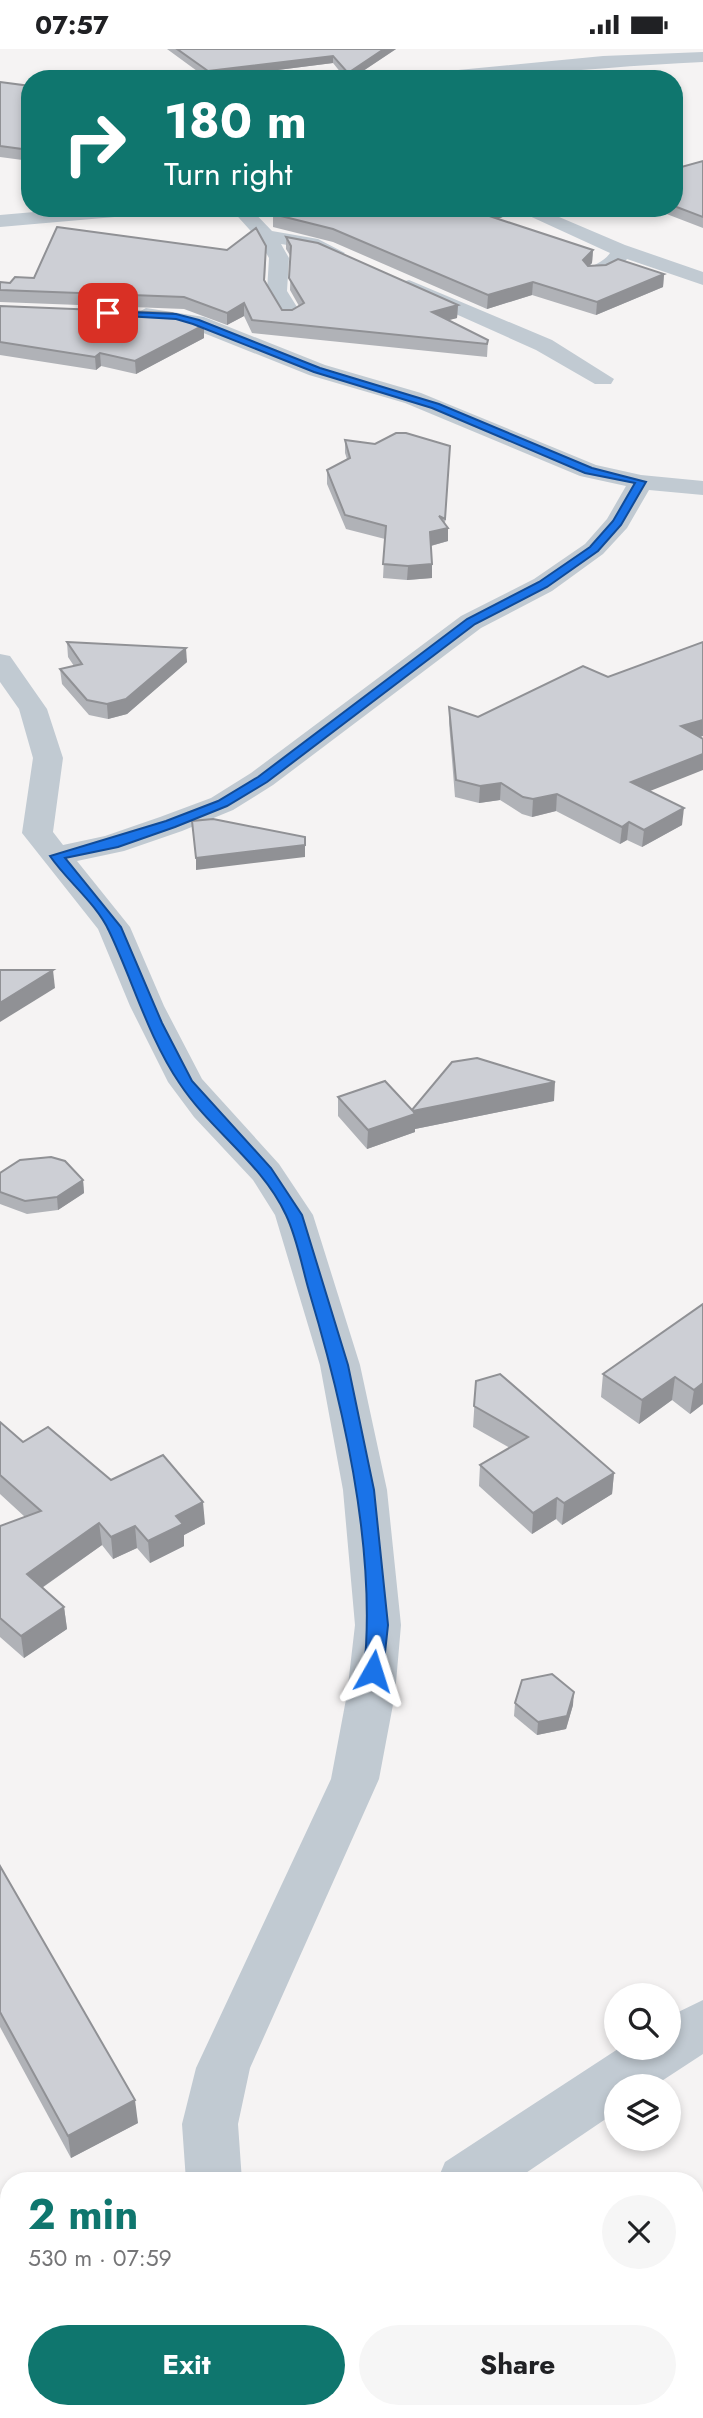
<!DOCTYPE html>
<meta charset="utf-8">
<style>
body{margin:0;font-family:Jost,sans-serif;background:#f6f6f6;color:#202124;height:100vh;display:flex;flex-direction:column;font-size:26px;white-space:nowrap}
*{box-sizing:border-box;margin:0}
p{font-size:23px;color:#757577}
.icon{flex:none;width:38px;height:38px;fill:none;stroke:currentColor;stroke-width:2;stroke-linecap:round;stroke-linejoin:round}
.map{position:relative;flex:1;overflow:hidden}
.side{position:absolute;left:0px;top:2123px;width:704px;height:247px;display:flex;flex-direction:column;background:#fff;border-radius:28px 28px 0 0;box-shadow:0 4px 10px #0003}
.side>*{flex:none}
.banner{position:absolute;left:21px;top:21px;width:662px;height:147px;border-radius:28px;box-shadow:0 4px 10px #0003;background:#0f766e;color:#fff;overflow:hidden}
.controls{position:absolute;left:604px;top:1934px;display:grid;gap:14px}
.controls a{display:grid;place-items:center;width:77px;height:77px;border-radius:50%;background:#fff;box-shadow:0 4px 10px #0003;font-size:35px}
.pin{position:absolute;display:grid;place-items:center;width:60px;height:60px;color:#fff;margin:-30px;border-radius:14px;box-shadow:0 4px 10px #0006}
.me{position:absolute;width:77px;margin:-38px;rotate:6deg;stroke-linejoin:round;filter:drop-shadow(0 0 5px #0008)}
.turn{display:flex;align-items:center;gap:24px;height:147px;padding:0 28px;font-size:32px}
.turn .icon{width:91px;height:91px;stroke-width:2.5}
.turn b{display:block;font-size:49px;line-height:60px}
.round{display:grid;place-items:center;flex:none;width:74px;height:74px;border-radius:37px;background:#f6f6f6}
.summary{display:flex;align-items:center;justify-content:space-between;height:119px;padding:0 28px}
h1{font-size:42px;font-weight:700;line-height:52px;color:#0f766e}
.button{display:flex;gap:14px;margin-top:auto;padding:14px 28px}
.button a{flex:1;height:80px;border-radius:42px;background:#0f766e;color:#fff;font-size:28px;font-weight:700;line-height:80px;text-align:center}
.button a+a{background:#f6f6f6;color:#202124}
.status{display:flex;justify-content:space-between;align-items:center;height:49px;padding:0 35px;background:#fff;direction:ltr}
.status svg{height:19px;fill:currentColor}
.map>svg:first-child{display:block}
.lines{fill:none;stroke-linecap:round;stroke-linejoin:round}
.minor{fill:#c1cad2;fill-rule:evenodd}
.wall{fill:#b0b2b7}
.shaded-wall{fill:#909195}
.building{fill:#cdcfd5;stroke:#909195;stroke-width:2}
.route{fill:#1a73e8;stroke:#114b97;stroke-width:2}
</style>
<div class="status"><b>07:57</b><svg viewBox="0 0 49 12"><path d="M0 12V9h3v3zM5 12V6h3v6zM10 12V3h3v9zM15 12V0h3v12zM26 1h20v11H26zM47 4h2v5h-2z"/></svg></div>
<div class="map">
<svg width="703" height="2369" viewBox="0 0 703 2369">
<rect width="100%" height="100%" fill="#f5f3f3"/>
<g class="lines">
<g class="minor">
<path d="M703,3V13C605,17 507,30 409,30L417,25L603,7Z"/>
<polygon points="80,159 158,159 149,165 0,178 0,166"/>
<polygon points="230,159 250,159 272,182 318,190 345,204 335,210 306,199 281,195 289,209 287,242 302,266 299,271 291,272 283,271 267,242 269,209 258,190"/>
<path d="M512,159H538L625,196L703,223V236L627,210C618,222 603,232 588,228L585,224C591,215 604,214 610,204Z"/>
<polygon points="409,231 552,291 614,330 611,335 595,335 536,301 402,241 399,237 402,233"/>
<polygon points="146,259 204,268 325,316 421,344 596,416 641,426 703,432 703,446 649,441 627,479 603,505 552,542 481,579 273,736 233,761 182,782 124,802 77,812 130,878 164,957 202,1030 279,1115 313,1166 360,1316 387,1441 401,1576 395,1645 379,1730 250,2019 238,2075 242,2132 186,2132 182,2075 196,2019 331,1730 347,1645 355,1576 343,1441 320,1316 275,1166 253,1131 194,1068 168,1033 130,957 98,880 22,784 33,709 19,660 0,633 0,605 10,607 47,660 63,709 53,783 63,796 105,787 160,768 211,749 251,724 461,567 534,530 585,495 607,470 626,437 580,427 405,354 309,326 191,279 138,270 135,265"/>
<polygon points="703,1951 703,2005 654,2037 616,2037 616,2063 514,2132 437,2132 445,2113 621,1998 668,1998 668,1968"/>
<polygon points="9,2286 9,2346 0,2348 0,2288"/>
<polygon points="266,2361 326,2361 328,2369 268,2369"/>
</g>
</g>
<g class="wall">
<polygon points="167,0 396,0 351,30 346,30 333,14 208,30"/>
<polygon points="0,33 30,37 30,112 0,108"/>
<polygon points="703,112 703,179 651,159 674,159 674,120"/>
<polygon points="281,159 515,159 515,163 498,170 593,201 592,214 589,217 664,225 663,238 596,266 532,246 487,260 333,193 273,178 273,165"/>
<polygon points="286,188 458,256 457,269 448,271 488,291 487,308 252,284 244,267 227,276 184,260 0,253 0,233 10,234 34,229 227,201 266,197 265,232 282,261 292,261 299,257 290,241 291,208 286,200"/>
<polygon points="0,257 204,289 136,325 101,317 96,321 0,306"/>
<polygon points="345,391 375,395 450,397 445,475 448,492 431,497 432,529 407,531 383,529 385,490 346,480 327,435 327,421 347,410 345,404"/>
<polygon points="67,593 187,613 127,665 108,670 89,666 62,635 60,620 74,617 68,608"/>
<polygon points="703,593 703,687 700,688 650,742 682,776 642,798 627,791 620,795 556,762 532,768 522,765 500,751 479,754 455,748 449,674 449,658 478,668 608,628"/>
<polygon points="338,1048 412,1061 554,1052 415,1080 415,1083 367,1100 338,1067"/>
<polygon points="0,1124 83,1131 84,1144 58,1161 27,1165 0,1155"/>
<polygon points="703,1255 703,1355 690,1365 672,1351 639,1375 601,1348 603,1325"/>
<polygon points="476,1332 614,1424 612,1445 562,1476 556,1470 532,1485 479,1437 480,1416 510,1399 473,1378"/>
<polygon points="0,1373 23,1393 111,1431 205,1475 184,1486 184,1497 150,1514 137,1499 113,1510 102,1496 42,1539 64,1558 67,1580 24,1609 0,1588 0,1477 25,1468 0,1445"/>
<polygon points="515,1654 573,1656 566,1680 537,1686 514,1667"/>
<polygon points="0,1817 138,2074 71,2109 0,1978"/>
</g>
<g class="shaded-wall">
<polygon points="384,0 396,0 351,30 348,30 348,24"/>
<polygon points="333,7 333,14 208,30 208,22"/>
<polygon points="492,159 515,159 515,163 480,177 480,164"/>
<polygon points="593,201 592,214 582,224 583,211"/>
<polygon points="664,225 663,238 596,266 597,253"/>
<polygon points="533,233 532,246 487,260 488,246"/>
<polygon points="244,254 244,267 227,276 227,264"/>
<polygon points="458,256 457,269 431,276 432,263"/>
<polygon points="204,276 204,289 136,325 135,312"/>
<polygon points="100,304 101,317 96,321 95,308"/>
<polygon points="450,397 445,479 448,479 448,492 430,497 430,483 445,479"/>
<polygon points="432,515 432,529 407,531 408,517"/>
<polygon points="186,599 187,613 127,665 108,670 107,655"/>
<polygon points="703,671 703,687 679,694 681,677"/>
<polygon points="703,705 703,721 630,750 631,733"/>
<polygon points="501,734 500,751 479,754 480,737"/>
<polygon points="557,745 556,762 532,768 533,750"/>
<polygon points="684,759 682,776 642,798 644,781"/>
<polygon points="629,773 627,791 620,795 622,778"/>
<polygon points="305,788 305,808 196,821 196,809"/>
<polygon points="53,921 55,939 0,973 0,954"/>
<polygon points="555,1033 554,1052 415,1080 415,1083 367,1100 368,1081 413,1062"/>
<polygon points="83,1131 84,1144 58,1161 57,1148"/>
<polygon points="675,1328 672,1351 639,1375 642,1351"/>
<polygon points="703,1334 703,1355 690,1365 694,1341"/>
<polygon points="614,1424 612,1445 562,1476 564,1454"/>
<polygon points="557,1449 556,1470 532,1485 533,1464"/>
<polygon points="203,1453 205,1475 184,1486 184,1497 150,1514 148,1492 176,1467"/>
<polygon points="99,1474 102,1496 30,1547 27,1525"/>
<polygon points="135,1477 137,1499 113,1510 111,1488"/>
<polygon points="64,1558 67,1580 24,1609 21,1587"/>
<polygon points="574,1643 573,1656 566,1680 537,1686 538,1673"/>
<polygon points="135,2051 138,2074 71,2109 68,2087"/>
</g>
<g class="building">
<polygon points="177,0 384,0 348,24 333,7 208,22"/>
<polygon points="0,33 30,37 30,101 0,97"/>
<polygon points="703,112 703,168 674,157 674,120"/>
<polygon points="281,159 492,159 480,164 593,201 583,211 588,217 606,216 618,210 664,225 597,253 533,233 488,246 333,180 273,165"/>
<polygon points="57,178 227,201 256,179 266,197 264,231 282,261 292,261 304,254 289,229 291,197 286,188 318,194 458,256 432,263 488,291 487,295 252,271 244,254 227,264 184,248 0,241 0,233 10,234 15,228 34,229"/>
<polygon points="0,257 172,264 204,276 135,312 100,304 95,308 0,293"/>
<polygon points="396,384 406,384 450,397 445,470 439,467 448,479 430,483 432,515 408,517 383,515 386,477 345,466 327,421 350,409 345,391 375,395"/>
<polygon points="67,593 186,599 126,650 107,655 87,651 60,620 82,615"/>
<polygon points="703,593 703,671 681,677 703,690 703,705 631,733 684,759 644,781 629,773 622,778 557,745 533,750 523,748 501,734 480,737 456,731 449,658 478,668 583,617 608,628"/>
<polygon points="213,770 305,788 305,796 196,809 192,772"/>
<polygon points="0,921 53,921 0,954"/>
<polygon points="477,1009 555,1033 413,1062 415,1065 368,1081 338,1048 385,1032 412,1061 452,1013"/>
<polygon points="51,1108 65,1112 83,1131 57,1148 25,1152 0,1143 0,1124 20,1111"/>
<polygon points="703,1255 703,1334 694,1341 675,1328 642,1351 603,1325"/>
<polygon points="500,1325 614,1424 564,1454 557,1449 533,1464 480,1416 528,1388 474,1357 476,1332"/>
<polygon points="0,1373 23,1393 48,1378 111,1431 163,1406 203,1453 176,1467 183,1475 148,1492 135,1477 111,1488 99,1474 27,1525 64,1558 21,1587 0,1569 0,1477 41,1462 0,1426"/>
<polygon points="552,1625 574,1643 567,1667 538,1673 515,1654 522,1631"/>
<polygon points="0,1817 135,2051 68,2087 0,1963"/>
</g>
<path class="route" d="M105,262L176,265L199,271L320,319L439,355L592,419L646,433L621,476L598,502L547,538L475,575L267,733L227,757L175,778L118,798L65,809L121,878L162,974L192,1032L271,1119L302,1166L348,1316L374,1441L388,1576L383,1622L380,1627H366L364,1622C377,1501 344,1358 309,1242C302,1218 297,1189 286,1166C262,1114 211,1082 180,1035C148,988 133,932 109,882C96,854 67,832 50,807L166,772L218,752L258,728L467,570L539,533L590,498L613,472L635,434L585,424L432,359L314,323L193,275L176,270L108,266Z"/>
</svg>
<div class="controls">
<a><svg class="icon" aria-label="search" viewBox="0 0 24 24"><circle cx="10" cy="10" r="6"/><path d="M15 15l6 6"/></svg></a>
<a><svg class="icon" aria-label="layers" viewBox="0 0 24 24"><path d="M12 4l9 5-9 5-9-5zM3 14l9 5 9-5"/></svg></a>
</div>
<div class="pin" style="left:108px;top:264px;background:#d93025"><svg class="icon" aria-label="arrive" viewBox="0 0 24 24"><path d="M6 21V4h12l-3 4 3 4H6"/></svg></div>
<svg class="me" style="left:373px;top:1622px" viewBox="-20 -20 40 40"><path d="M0-17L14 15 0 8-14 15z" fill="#1a73e8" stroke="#fff" stroke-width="4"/></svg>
<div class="banner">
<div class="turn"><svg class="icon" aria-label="right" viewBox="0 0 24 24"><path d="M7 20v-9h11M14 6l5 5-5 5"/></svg><div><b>180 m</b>Turn right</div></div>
</div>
<section class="side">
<div class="summary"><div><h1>2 min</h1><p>530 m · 07:59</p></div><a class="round"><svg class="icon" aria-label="close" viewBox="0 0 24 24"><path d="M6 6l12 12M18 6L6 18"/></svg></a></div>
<div class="button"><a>Exit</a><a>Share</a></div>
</section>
</div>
